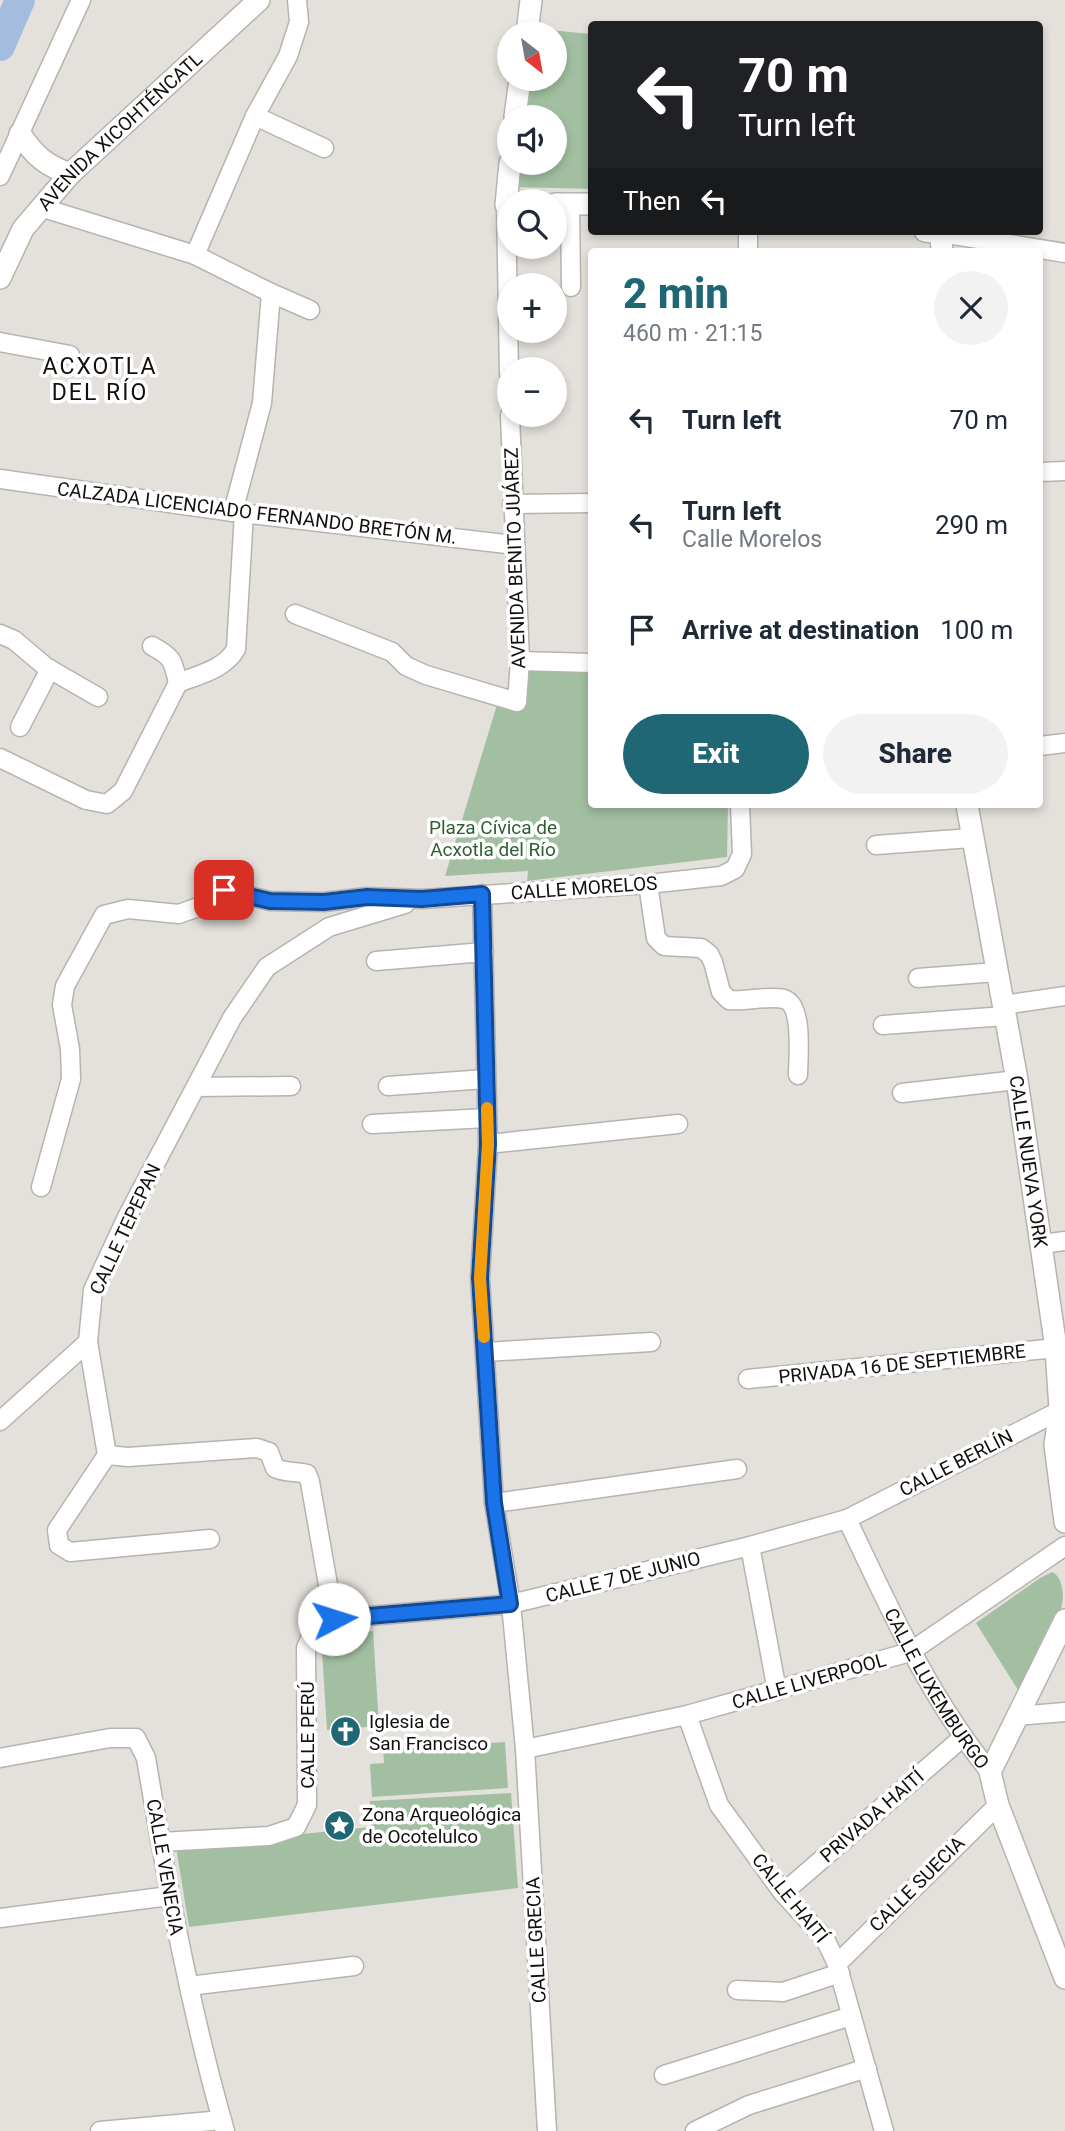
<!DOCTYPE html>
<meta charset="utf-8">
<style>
body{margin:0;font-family:Roboto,sans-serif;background:#f2f2f3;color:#1f2937;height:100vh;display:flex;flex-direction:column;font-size:26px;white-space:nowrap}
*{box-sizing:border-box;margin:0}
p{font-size:23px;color:#747a83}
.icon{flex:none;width:38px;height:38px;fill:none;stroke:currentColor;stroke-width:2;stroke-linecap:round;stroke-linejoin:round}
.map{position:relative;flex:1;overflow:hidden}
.side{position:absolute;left:588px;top:248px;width:455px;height:560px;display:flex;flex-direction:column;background:#fff;border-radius:7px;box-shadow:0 4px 10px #0003}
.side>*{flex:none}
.hud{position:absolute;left:588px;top:21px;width:455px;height:214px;border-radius:7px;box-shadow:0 4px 10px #0003;background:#202124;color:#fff;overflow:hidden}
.needle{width:46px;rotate:149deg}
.controls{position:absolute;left:497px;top:21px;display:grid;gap:14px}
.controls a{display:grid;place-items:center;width:70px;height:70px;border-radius:50%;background:#fff;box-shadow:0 4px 10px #0003;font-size:35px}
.pin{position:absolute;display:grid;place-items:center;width:60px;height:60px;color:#fff;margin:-30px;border-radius:14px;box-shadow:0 4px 10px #0006}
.me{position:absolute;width:77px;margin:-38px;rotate:85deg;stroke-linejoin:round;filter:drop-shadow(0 0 5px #0008)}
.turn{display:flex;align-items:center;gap:24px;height:147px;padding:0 35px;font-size:32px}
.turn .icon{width:91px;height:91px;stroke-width:2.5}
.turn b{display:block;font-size:49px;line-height:60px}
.then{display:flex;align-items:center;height:66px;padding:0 35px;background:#0003;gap:14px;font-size:26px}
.round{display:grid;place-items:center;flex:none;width:74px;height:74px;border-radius:37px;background:#f2f2f3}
.overview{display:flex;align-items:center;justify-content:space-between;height:119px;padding:0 35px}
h1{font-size:42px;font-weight:800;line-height:52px;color:#206776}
.button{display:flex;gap:14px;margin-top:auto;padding:14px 35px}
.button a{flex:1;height:80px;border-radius:42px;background:#206776;color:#fff;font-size:28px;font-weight:800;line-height:80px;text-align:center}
.button a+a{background:#f2f2f3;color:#1f2937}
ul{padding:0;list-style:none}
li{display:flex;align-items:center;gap:21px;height:105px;padding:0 35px}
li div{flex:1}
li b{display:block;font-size:26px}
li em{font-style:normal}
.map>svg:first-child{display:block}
.green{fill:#a2c0a1}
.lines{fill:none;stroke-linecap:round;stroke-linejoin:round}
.river{stroke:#a4bddf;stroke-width:30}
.minor-casing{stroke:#b7b3ae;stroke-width:21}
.tertiary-casing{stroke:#b7b3ae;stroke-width:24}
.minor{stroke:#fff;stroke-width:18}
.tertiary{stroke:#fff;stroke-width:21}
.route-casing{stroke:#114b97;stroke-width:18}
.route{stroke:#1a73e8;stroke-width:12}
.slow{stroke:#f59e0b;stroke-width:12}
.labels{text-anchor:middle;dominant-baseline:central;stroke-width:7;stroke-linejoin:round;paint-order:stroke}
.street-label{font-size:19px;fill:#11100e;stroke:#fff}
.park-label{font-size:19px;fill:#315e32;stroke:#fff}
.poi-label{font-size:19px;fill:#11100e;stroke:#fff;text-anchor:start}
.quarter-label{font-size:23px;letter-spacing:2px;fill:#11100e;stroke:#fff}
</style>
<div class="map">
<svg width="1065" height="2131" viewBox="0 0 1065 2131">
<rect width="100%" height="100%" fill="#e4e1dc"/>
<g class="green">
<polygon points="549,30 591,34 591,189 516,187 519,163 555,163 555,117 525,117 530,80 555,79 555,33 549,33"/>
<polygon points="529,666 591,668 592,805 728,805 727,857 527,881 528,871 445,876 499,698 527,672"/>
<path d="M1052,1572C1064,1577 1065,1600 1060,1612C1050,1639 1032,1664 1018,1690L976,1623L1040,1578Z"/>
<polygon points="373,1631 379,1726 327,1730 321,1635"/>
<polygon points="505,1742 508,1788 372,1797 370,1764 384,1763 383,1750"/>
<polygon points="511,1793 518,1888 189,1927 176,1847 370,1827 370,1801"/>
</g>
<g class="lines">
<polyline class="river" points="0,46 20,0"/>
<defs>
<g id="minor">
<polyline points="255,116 324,148"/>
<polyline points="0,176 81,0"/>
<polyline points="570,204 571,287"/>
<polyline points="506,205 509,374"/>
<polyline points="40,207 195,255 271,293 310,310"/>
<polyline points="941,231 941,233 1065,253"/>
<polyline points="748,252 748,231"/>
<polyline points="195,255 255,116 288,56 299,22 297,0"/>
<polyline points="0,342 70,355"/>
<polyline points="1040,472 1065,471"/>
<polyline points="0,479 233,512 514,545"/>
<polyline points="512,504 592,503"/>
<polyline points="233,512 262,403 271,293"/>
<polyline points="295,614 392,652 406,666 426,675 517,702 520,661 510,415"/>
<polyline points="0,634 14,640 46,667 98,697"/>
<path d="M152,646C173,657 173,661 178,683"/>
<polyline points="520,661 592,663"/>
<path d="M178,683C198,675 225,669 236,649L244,513"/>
<polyline points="20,727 50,669"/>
<polyline points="1040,746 1065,743"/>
<polyline points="0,758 86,800 107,804 123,791 178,683"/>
<polyline points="876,845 971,838"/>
<path d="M648,884L656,938L664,946L701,948L709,954L713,962L721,992L729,1000C746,1002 769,995 784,999C804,1005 798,1058 798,1075"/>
<polyline points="482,894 488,1144 480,1278 494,1503 511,1604 525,1749 547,2131"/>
<polyline points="376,961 484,952"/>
<polyline points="918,978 997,972"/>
<polyline points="1003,1005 1065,996"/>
<polyline points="883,1025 1005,1016"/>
<polyline points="388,1086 486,1079"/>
<polyline points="196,1087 291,1086"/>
<polyline points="902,1093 1017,1080"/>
<polyline points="372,1124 487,1118"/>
<polyline points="488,1144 678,1124"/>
<polyline points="41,1187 71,1079 70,1049 62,1005 65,986 104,915 128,909 179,914 198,907 224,890 270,901 324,902 367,897 422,899 648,884 721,876 735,869 742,854 740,805"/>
<polyline points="1041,1244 1065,1241"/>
<polyline points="485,1352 651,1342"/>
<polyline points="748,1379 1056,1348"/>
<polyline points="0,1421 88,1342"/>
<polyline points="107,1455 88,1342 93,1290 127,1217 232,1018 267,967 329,927 405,904"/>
<path d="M107,1455L128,1457L257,1448L269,1452L275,1468C285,1473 296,1471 307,1474L310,1482L334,1619"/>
<polyline points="107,1455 57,1530 59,1545 70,1552 210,1539"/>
<polyline points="494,1503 737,1469"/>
<path id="s1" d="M847,1519C889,1607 928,1696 990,1772"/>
<polyline points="750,1546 777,1691"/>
<polyline points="687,1715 719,1805 783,1893 825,1939 837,1964 884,2131"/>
<polyline points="1016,1716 1065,1712"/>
<polyline points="525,1749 687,1715 910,1652 1065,1546"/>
<path d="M0,1758L110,1738H136L146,1758C167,1884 190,2008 225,2131"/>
<polyline points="160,1842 269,1836 296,1827 307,1805 306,1648 314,1630 334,1619 511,1604 750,1546 847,1519 1065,1408"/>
<polyline points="783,1893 962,1738"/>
<polyline points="0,1918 169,1896"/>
<polyline points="837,1964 998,1805"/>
<polyline points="189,1986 354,1966"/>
<polyline points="737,1990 783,1992 840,1973"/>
<polyline points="664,2075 851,2016"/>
<polyline points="100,2131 222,2120"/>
<polyline points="695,2131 749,2105 867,2068"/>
</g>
<g id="tertiary">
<polyline points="527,33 531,0"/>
<polyline points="515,117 520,79"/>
<path d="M20,134C35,156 45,165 70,174"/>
<polyline points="555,204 592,204"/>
<polyline points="509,205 506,205 510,163"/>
<polyline points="925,231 941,233 942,252"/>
<path id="s2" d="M0,278L23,229L70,174L259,0"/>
<path id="s3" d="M967,805L1017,1080L1056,1348L1060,1409L1055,1445L1065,1522"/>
<polyline points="1065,1620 990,1772 998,1805 1065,1978"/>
</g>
</defs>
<use href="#minor" class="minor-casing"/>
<use href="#tertiary" class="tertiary-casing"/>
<use href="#minor" class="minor"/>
<use href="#tertiary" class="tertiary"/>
</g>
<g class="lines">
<defs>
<polyline id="route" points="224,890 270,901 324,902 367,897 422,899 482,894 488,1144 480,1278 494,1503 510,1604 334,1619"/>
</defs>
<use href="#route" class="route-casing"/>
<use href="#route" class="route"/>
<polyline class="slow" points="484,1337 480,1278 488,1144 487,1108"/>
</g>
<defs>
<symbol id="church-disc" viewBox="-11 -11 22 22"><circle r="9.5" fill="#206776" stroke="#fff"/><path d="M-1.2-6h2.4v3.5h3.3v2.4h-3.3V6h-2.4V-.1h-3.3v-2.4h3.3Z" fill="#fff"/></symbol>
<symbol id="sight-disc" viewBox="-11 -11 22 22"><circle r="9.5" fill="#206776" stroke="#fff"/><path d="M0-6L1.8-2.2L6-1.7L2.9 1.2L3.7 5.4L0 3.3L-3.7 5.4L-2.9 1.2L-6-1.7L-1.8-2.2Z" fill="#fff"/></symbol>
</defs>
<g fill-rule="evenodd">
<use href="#church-disc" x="328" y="1714" width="35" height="35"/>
<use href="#sight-disc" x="322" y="1808" width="35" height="35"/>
</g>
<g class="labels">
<g class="street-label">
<text stroke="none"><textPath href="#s2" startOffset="192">AVENIDA XICOHTÉNCATL</textPath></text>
<text transform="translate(257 513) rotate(7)">CALZADA LICENCIADO FERNANDO BRETÓN M.</text>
<text transform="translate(515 558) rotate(-92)">AVENIDA BENITO JUÁREZ</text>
<text transform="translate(584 888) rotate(-4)">CALLE MORELOS</text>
<text stroke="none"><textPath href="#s3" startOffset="362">CALLE NUEVA YORK</textPath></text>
<text transform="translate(125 1229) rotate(-65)">CALLE TEPEPAN</text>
<text transform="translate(902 1364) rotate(-6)">PRIVADA 16 DE SEPTIEMBRE</text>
<text transform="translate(956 1463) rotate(-27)">CALLE BERLÍN</text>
<text transform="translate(623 1577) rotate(-14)">CALLE 7 DE JUNIO</text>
<text transform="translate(809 1681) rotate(-16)">CALLE LIVERPOOL</text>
<text stroke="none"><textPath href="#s1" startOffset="192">CALLE LUXEMBURGO</textPath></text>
<text transform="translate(307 1735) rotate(-90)">CALLE PERÚ</text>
<text transform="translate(872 1816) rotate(-41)">PRIVADA HAITÍ</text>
<text transform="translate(165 1867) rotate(80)">CALLE VENECIA</text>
<text transform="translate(917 1884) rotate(-45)">CALLE SUECIA</text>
<text transform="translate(790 1898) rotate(51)">CALLE HAITÍ</text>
<text transform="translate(536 1940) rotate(-93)">CALLE GRECIA</text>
</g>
<g class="park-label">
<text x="493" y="827">Plaza Cívica de<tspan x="493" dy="22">Acxotla del Río</tspan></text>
</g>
<g class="poi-label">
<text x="369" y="1721">Iglesia de<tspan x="369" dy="22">San Francisco</tspan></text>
<text x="362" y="1814">Zona Arqueológica<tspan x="362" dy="22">de Ocotelulco</tspan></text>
</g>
<g class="quarter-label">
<text x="100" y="366">ACXOTLA<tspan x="100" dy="26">DEL RÍO</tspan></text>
</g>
</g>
</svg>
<div class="controls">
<a><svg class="needle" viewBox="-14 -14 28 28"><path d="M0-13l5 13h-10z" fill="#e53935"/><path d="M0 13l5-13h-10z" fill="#747a83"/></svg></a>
<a><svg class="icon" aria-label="sound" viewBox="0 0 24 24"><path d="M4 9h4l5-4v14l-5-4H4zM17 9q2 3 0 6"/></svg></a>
<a><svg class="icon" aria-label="search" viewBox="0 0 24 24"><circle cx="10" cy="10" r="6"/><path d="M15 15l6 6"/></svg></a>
<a>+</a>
<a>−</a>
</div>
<div class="pin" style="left:224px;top:890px;background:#d93025"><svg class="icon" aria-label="arrive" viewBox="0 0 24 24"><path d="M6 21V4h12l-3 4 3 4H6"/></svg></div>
<svg class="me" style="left:334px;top:1619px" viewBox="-20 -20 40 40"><circle r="19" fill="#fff"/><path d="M0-13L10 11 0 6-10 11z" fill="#1a73e8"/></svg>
<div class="hud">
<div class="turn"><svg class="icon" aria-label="left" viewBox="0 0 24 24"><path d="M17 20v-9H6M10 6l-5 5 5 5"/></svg><div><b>70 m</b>Turn left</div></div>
<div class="then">Then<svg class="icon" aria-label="left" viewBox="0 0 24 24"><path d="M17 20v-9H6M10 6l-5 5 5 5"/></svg></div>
</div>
<section class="side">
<div class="overview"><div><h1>2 min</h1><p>460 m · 21:15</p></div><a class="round"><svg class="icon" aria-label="close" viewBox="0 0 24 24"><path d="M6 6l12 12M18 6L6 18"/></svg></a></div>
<ul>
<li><svg class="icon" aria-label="left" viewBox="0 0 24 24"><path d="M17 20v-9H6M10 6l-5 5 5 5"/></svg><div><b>Turn left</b></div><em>70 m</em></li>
<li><svg class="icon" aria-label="left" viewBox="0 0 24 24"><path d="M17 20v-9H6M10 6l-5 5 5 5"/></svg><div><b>Turn left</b><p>Calle Morelos</p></div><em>290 m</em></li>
<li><svg class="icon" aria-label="arrive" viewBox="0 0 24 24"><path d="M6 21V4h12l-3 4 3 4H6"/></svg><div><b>Arrive at destination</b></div><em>100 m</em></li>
</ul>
<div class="button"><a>Exit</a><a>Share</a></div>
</section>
</div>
